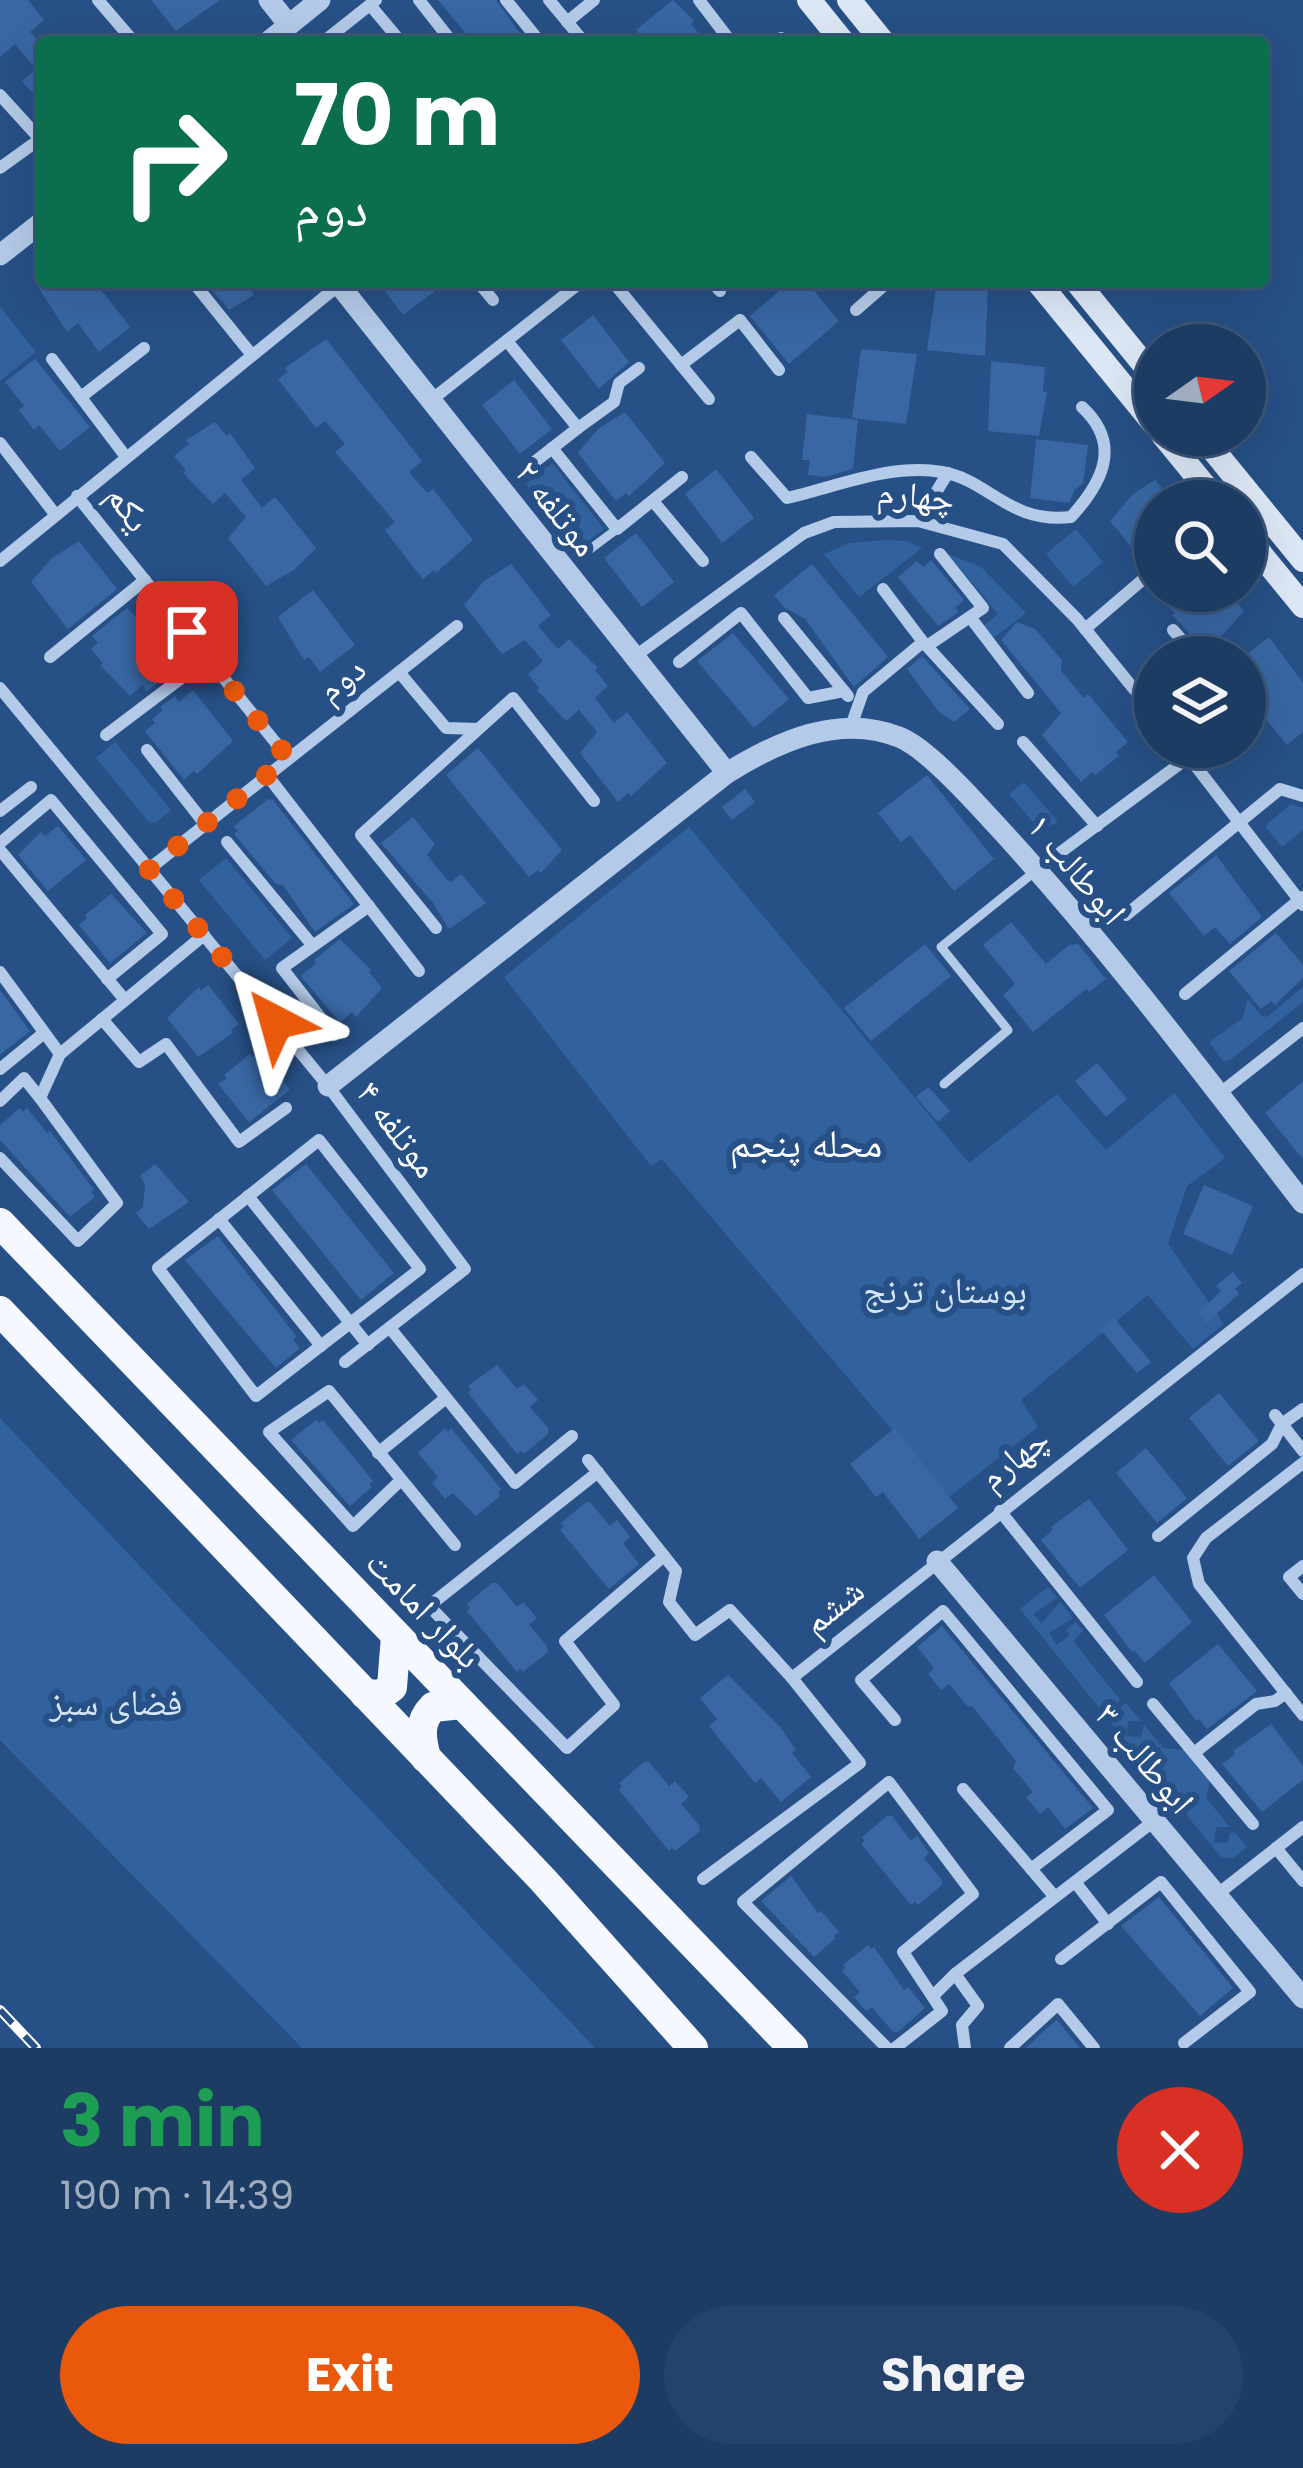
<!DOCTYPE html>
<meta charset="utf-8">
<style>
body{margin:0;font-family:Poppins,"Noto Naskh Arabic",sans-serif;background:#25436a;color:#f1f3f6;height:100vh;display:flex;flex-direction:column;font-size:45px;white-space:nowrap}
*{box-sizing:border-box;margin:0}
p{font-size:39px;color:#a0adbf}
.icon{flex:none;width:66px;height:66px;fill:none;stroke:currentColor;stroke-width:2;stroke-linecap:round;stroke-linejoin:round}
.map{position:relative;height:2048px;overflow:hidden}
.sheet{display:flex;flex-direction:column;background:#1d3c64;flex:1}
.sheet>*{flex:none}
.hud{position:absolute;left:36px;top:36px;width:1233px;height:252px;border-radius:12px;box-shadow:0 12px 48px #0002,0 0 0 3px #3b5678;background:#0b6e4f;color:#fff;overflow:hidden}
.needle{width:78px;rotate:76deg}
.buttons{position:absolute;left:1134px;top:324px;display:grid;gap:24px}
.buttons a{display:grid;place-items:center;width:132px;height:132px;border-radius:50%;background:#1d3c64;box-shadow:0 12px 48px #0002,0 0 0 3px #3b5678;font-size:60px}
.pin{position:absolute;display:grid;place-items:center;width:102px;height:102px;color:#fff;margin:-51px;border-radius:24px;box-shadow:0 6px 18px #0006}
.me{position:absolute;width:132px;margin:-66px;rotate:321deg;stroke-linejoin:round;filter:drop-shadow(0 0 9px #0008)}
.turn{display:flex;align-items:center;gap:42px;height:252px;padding:0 60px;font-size:54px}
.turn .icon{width:156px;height:156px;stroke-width:2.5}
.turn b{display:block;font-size:84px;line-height:102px}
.round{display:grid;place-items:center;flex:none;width:126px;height:126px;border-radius:63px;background:#25436a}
.headline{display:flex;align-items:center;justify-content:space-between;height:204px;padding:0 60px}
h1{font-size:72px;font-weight:700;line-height:90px;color:#1e9e55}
.button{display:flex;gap:24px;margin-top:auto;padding:24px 60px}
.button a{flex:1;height:138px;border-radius:72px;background:#ea580c;color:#fff;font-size:48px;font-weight:700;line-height:138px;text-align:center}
.button a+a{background:#25436a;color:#f1f3f6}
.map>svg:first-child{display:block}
.green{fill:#32629e}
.building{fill:#3867a3}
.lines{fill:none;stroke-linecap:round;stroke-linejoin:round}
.service{stroke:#b3cae8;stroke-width:9}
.minor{stroke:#b3cae8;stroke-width:12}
.tertiary{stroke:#b3cae8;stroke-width:21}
.secondary{stroke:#dde8f7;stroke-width:24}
.primary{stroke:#f5f8fe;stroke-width:30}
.rail-casing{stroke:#fff;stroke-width:10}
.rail{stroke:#275086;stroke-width:6;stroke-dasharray:18;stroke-linecap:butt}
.route{stroke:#ea580c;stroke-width:21;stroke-dasharray:0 37.8}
.labels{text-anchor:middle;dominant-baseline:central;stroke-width:12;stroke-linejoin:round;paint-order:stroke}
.street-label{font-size:36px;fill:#fff;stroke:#275086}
.park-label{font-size:36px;fill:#d6e5f6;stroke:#275086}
.neighbourhood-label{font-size:39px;fill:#fff;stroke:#275086}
</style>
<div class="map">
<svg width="1303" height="2048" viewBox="0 0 1303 2048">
<rect width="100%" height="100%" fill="#275086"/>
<g class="green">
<polygon points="0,307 36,352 0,381"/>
<polygon points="552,463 604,529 578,549 526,484"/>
<polygon points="1076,529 1103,562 1073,587 1046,554"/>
<polygon points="885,540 906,541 922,548 859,597 824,554 850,543"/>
<polygon points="948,554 981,567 1026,613 992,639 981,628 998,614"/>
<polygon points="115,742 171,810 155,823 148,821 96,758"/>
<polygon points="1024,782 1058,822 1040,830 1009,794"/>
<polygon points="1291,804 1303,808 1303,830 1282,847 1265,826"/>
<polygon points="689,827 969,1163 1057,1094 1106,1150 1174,1093 1225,1158 1187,1186 1168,1244 1224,1324 1193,1349 1148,1295 1021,1400 1038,1427 949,1497 662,1159 651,1166 504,977"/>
<polygon points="226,858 292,938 265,960 199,880"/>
<polygon points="1303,987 1303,1002 1230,1060 1223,1061 1209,1042 1243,1018 1247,999 1262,1016 1267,1017"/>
<polygon points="0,1418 595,2048 302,2048 0,1740"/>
<polygon points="1048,1587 1057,1598 1033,1614 1042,1623 1060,1602 1073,1618 1049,1633 1057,1645 1070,1635 1066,1630 1076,1622 1083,1631 1073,1641 1120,1700 1104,1714 1020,1609"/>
<polygon points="1126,1703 1141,1721 1128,1721 1127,1736 1141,1737 1144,1724 1163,1748 1184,1750 1210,1780 1206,1798 1230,1827 1216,1827 1214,1842 1228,1843 1230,1833 1235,1833 1247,1847 1233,1858 1221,1857 1107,1718"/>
</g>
<g class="building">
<polygon points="0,0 28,0 44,20 30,32 42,45 42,104 22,81 36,69 15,44 0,57"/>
<polygon points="151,0 220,0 176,31"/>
<polygon points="438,0 496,0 526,42 481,42 474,33 469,37"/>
<polygon points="673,0 694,21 691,24 706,42 645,42 636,30"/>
<polygon points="35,282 95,282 130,327 99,352 78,323 67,332"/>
<polygon points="206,282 262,282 251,291 254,295 229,310"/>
<polygon points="378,282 428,282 435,291 403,315"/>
<polygon points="790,282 807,282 839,321 789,364 750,316"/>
<polygon points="937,282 988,286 985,356 927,350"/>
<polygon points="593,315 629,362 599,389 561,340"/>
<polygon points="326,339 422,461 409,472 427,493 433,489 473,540 436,573 434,570 423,579 410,563 385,530 395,522 335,452 345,444 325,421 316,428 278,379 288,372 285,368"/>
<polygon points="861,349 917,354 906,424 852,418"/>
<polygon points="35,359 90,427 60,451 39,425 34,430 19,410 24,406 5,382"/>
<polygon points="991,361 1045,367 1043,391 1047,392 1039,436 988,431"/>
<polygon points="514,380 552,429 520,454 482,405"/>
<polygon points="625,412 665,463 629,496 626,493 616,501 578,453 598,429"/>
<polygon points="807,414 858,420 853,469 826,477 808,475 810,460 802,460"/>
<polygon points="215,422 227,436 230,433 255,468 241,480 262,508 275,497 316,548 294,570 266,586 228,538 246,517 225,493 213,504 183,473 186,470 174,456 189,444 186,440"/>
<polygon points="1036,439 1088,445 1083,484 1075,489 1069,503 1030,498"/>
<polygon points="716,469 754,518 722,543 685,494"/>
<polygon points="1155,480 1173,501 1155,501 1155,569 1147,566 1110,521 1133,494"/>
<polygon points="636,533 674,582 642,607 604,558"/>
<polygon points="79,541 117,589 68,629 31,582 52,558"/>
<polygon points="931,560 964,600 955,608 959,612 938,626 898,577 917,561 923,567"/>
<polygon points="511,564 551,615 538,626 558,649 569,639 598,668 595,670 608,686 595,698 614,723 627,712 667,763 631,796 628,793 618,802 580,753 597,732 579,710 566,721 537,690 539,688 528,674 543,661 525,640 502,654 464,605 484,581"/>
<polygon points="812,564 888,657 854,687 805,619 785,608 774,595"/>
<polygon points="313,590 355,645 320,672 309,657 304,660 278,617"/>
<polygon points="1173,591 1227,591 1244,611 1218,640 1214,636 1202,646 1172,615 1175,613 1163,599"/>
<polygon points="127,608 161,642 158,645 172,661 158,673 161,680 147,691 142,685 130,696 100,665 103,663 91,649 98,643 92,636"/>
<polygon points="1017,622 1035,629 1062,660 1061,671 1084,698 1088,694 1128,742 1116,752 1119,756 1095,775 1092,772 1081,782 1042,735 1061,713 1001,640"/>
<polygon points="733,633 789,699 754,728 697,661"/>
<polygon points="1269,637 1303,683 1303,732 1287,745 1245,694 1245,656"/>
<polygon points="922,656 970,709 954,722 939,712 907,669"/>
<polygon points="193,690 233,741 197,774 194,771 184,780 145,731 155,723 152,719 163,710 160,707 175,696 179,702"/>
<polygon points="478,748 562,850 541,873 538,870 529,877 446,775"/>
<polygon points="927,775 994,859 954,891 910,835 901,842 878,813"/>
<polygon points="745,789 755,802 732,820 722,807"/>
<polygon points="268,799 273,800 354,904 315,932 283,885 276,884 234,834 238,831 234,826"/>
<polygon points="413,817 435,844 427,855 447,880 451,882 461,874 486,903 449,929 433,903 381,843"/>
<polygon points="58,826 86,860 48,891 18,855 41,832 45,836"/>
<polygon points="1216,855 1262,917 1230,944 1215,927 1204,936 1169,893"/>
<polygon points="111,894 147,933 110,963 79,925 87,918 85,915"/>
<polygon points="1011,922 1046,964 1069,945 1078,944 1106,979 1089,992 1086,989 1033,1032 1003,995 1015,984 983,945"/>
<polygon points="1276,933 1303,965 1303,978 1275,1005 1271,1001 1261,1009 1229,971"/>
<polygon points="340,939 371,970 369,972 382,988 356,1017 352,1012 340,1023 301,976 316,963 314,960"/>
<polygon points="925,944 951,976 871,1041 844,1008"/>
<polygon points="208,985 239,1024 231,1030 233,1033 198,1057 167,1018 199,987 201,991"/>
<polygon points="0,990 30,1031 0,1055"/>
<polygon points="259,1052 290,1090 249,1122 218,1084 227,1078 224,1075 250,1054 253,1057"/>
<polygon points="1097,1063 1127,1099 1106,1117 1075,1081"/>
<polygon points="1303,1081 1303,1159 1265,1113"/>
<polygon points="928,1087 950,1111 938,1122 916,1097"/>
<polygon points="20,1108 23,1112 27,1108 47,1133 50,1131 94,1190 91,1192 95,1197 70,1217 0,1140 0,1125"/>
<polygon points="155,1164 189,1202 149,1229 136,1213 143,1207 145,1184 140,1176"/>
<polygon points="306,1164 394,1273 361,1300 272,1190"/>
<polygon points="1204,1185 1253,1206 1232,1255 1183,1234"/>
<polygon points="218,1236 297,1337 293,1340 300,1348 276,1368 185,1260"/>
<polygon points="1233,1272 1242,1283 1235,1289 1239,1294 1206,1323 1198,1313 1221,1291 1216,1286"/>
<polygon points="1114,1318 1151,1362 1137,1373 1100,1329"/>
<polygon points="497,1365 517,1389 524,1384 538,1400 530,1407 548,1428 548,1434 524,1454 521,1451 517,1454 468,1393 471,1390 468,1386"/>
<polygon points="1219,1393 1259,1441 1228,1466 1189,1418"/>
<polygon points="316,1420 319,1423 323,1420 373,1481 369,1484 372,1487 350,1506 291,1440"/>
<polygon points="445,1428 448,1432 451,1428 501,1489 498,1492 500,1496 476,1516 453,1493 445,1499 432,1483 438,1477 418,1453"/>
<polygon points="895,1428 958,1508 919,1539 883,1492 876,1497 850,1464"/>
<polygon points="1146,1448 1187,1498 1157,1523 1116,1473"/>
<polygon points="1089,1499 1128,1550 1080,1588 1041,1540 1053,1530 1051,1527"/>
<polygon points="586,1502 590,1502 610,1526 617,1520 630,1537 623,1543 639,1564 609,1589 560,1530 564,1526 561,1523"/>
<polygon points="1154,1575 1192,1622 1145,1663 1134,1650 1132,1652 1104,1615"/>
<polygon points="492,1583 497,1583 517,1607 523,1602 537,1618 529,1625 547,1646 548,1652 523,1672 520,1669 517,1672 467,1611 470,1608 467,1604"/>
<polygon points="942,1626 1093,1808 1065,1829 1048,1807 1040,1814 1026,1797 1033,1792 1013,1768 1016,1761 973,1707 967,1706 949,1684 941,1690 928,1674 934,1668 917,1647"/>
<polygon points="1218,1644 1257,1691 1207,1729 1199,1719 1196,1721 1169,1683"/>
<polygon points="728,1675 781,1728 796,1750 792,1753 811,1777 781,1802 761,1778 755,1783 709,1726 717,1719 700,1698"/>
<polygon points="1271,1724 1303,1766 1303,1780 1262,1812 1222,1764 1235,1754 1233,1751"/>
<polygon points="644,1762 649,1762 669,1786 675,1781 689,1797 681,1804 699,1825 700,1831 675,1851 672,1848 669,1851 619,1790 622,1787 619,1783"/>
<polygon points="887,1816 892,1816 911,1841 917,1836 929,1853 924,1858 942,1880 942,1885 918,1905 915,1902 911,1905 861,1844 865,1841 862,1837"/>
<polygon points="791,1876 818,1913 821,1911 839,1932 834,1936 836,1938 814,1957 761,1901"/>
<polygon points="1159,1897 1233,1988 1200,2016 1121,1926"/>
<polygon points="868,1945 871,1949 874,1947 904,1990 908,1987 925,2008 898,2032 893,2032 872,2007 866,2011 854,1997 860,1992 842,1971 846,1968 843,1965"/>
<polygon points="1057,2020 1080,2048 1026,2048 1047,2028"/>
</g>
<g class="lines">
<g class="service">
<polyline points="589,550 617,529"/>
<polyline points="944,1084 1008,1030 941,947 1038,869"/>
</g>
<g class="minor">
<polyline points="98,0 134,42"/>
<polyline points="419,0 452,42"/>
<polyline points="506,0 540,42"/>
<polyline points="549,0 584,42"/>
<polyline points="699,0 731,42"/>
<polyline points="370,5 401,42"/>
<polyline points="567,22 594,0"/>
<polyline points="323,42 376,0"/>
<polyline points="777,42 781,38"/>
<polyline points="0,95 40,139 0,168"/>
<polyline points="193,282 252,355"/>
<polyline points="478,282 493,300"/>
<polyline points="613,282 709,399"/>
<polyline points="712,282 720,291"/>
<polyline points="856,310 888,282"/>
<polyline points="507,341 578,428 614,402 619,383 639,368"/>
<polyline points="52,359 126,457"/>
<polyline points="681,365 740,320 779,370"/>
<polyline points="81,397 144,348"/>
<polyline points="430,401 581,282"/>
<polyline points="0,443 55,514"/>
<polyline points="552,448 617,529 682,477"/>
<path d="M751,457L787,498C836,487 891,463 942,472C989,480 1009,524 1071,517C1103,482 1122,444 1082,407"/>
<polyline points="528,467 578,428"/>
<polyline points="77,496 288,758"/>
<polyline points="653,501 703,561"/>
<polyline points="918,521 948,473"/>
<polyline points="0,561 339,285"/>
<polyline points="970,617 1028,693"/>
<polyline points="784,618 848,696"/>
<polyline points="1085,629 1147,576"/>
<polyline points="1173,630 1197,657"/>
<polyline points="924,643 998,724"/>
<polyline points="927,646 983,608 940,554"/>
<polyline points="50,657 145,580"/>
<polyline points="634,657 804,533 834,522 918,521 1003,544 1077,619 1155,715"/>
<polyline points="679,662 741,613 808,698 844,691"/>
<polyline points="399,672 457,626"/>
<polyline points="0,688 328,1086 465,1269 345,1362"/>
<polyline points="850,729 863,692 923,642 883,589"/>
<polyline points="106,735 208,658"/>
<polyline points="1023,742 1097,826"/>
<polyline points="1181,747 1303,905"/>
<polyline points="147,750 205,824"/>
<polyline points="267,775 419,971"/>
<polyline points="0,811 31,787"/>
<polyline points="227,842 313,946"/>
<polyline points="0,843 51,800 162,934 107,979"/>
<polyline points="0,850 125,1000"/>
<polyline points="149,869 399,672 446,728 478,729"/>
<polyline points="1038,869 1189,757"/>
<polyline points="1126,915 1280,789 1303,796"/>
<polyline points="436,928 361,835 513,698 594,801"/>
<polyline points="0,972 60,1054"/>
<polyline points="1185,994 1303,897"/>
<polyline points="102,1019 139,1062 166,1044 239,1142 286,1108"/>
<polyline points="334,1035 282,968 369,906"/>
<polyline points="0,1069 44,1033"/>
<polyline points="1219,1094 1303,1028"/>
<polyline points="0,1101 24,1078 40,1098"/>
<polygon points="319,1140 420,1269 256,1396 158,1268"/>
<polyline points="0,1158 78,1241 117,1203 40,1098 60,1054 204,935"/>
<polyline points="248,1196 368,1345"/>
<polyline points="219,1219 321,1346"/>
<polyline points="390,1328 515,1483 572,1436"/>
<polyline points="1275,1415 1303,1451"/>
<polyline points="378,1453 446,1398"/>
<polyline points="588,1460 676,1571 669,1602 695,1635 730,1610 792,1678 1303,1274"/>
<polyline points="1303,1463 1206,1538 1193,1558 1199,1584 1303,1715"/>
<polyline points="598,1472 429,1606 567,1748 614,1705 565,1641 664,1556"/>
<polyline points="401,1480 353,1526 269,1432 329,1391 455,1545"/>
<polyline points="1000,1511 1137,1682"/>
<polyline points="1158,1536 1272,1444 1282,1424 1303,1409"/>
<polyline points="1303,1566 1289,1577 1303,1594"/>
<polyline points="1153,1704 1253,1824"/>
<polyline points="895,1720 861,1680 943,1611 1108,1810 1031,1869"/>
<polyline points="1194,1753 1256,1704 1275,1701 1286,1693"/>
<polyline points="963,1789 1055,1897"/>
<polyline points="1276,1848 1303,1881"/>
<polyline points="703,1879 860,1763 792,1678"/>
<polyline points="1075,1882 1108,1924"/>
<polyline points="1219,1893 1303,1827"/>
<polyline points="1061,1959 1161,1882 1250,1992 1184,2043"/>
<polyline points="955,1974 978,2006 962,2025 965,2048"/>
<polyline points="933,1996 955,1974 1154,1821"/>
<polyline points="887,2048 743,1902 889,1782 973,1894 903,1952 942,2011 895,2048"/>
<polyline points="1010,2048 1058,2004 1094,2048"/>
</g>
<g class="tertiary">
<polyline points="269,0 289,25"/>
<polyline points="268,42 320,0"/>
<polyline points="0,255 42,222"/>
<polyline points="337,282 727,773"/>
<path d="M328,1086L727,773C777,742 839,713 899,737C925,747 967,793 987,815C1100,936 1201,1071 1303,1203"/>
<polyline points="937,1561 1303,1998"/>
</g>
<g class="secondary">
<polyline points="809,0 843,42"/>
<polyline points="849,0 883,42"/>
<polyline points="1038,282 1155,425"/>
<polyline points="1077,282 1155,378"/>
<polyline points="1163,435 1217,501"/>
<polyline points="1201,435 1303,560"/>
<polyline points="1245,535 1303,606"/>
</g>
<g class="primary">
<polyline points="0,1223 793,2048"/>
<polyline points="0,1311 543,1880 693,2048"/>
<polyline points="365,1694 381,1695 392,1687 396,1636"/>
<path d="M426,1758C421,1738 418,1722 433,1707L462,1704"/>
</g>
<defs>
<polyline id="rail" points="0,2010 36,2048"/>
</defs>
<use href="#rail" class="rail-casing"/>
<use href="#rail" class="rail"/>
</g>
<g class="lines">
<polyline class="route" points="187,632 288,758 149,869 276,1022"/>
</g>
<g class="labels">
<g class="street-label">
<text transform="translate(916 495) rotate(6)">چهارم</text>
<text transform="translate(129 508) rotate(56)">یکم</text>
<text transform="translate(557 508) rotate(52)">موتلفه ۲</text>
<text transform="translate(341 679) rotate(-38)">دوم</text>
<text transform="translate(1077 869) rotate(50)">ابوطالب ۱</text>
<text transform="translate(398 1129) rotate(53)">موتلفه ۴</text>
<text transform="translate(1014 1458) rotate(-38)">چهارم</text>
<text transform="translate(833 1606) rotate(-39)">ششم</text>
<text transform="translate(424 1609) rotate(46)">بلوار امامت</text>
<text transform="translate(1145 1758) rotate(50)">ابوطالب ۳</text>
</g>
<g class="park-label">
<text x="945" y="1290">بوستان ترنج</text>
<text x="116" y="1702">فضای سبز</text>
</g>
<g class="neighbourhood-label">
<text x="806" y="1143">محله پنجم</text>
</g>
</g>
</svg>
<div class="buttons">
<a><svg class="needle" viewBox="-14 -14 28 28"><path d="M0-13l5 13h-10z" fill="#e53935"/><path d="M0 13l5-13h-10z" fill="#a0adbf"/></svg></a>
<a><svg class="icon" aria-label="search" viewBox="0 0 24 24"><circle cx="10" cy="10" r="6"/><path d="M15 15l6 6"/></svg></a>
<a><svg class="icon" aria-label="layers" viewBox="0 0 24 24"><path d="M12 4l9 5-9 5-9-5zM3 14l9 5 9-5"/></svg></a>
</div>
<div class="pin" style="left:187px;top:632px;background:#d93025"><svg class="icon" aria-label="arrive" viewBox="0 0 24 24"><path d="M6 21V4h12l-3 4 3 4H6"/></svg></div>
<svg class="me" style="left:276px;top:1022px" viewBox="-20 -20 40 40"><path d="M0-17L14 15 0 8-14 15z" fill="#ea580c" stroke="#fff" stroke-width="4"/></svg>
<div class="hud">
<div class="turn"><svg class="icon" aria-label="right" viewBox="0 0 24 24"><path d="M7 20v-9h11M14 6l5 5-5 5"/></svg><div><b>70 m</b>دوم</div></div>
</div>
</div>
<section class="sheet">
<div class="headline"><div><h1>3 min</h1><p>190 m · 14:39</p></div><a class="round" style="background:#d93025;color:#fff"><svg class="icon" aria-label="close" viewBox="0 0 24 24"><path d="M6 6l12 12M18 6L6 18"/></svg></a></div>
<div class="button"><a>Exit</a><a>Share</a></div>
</section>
